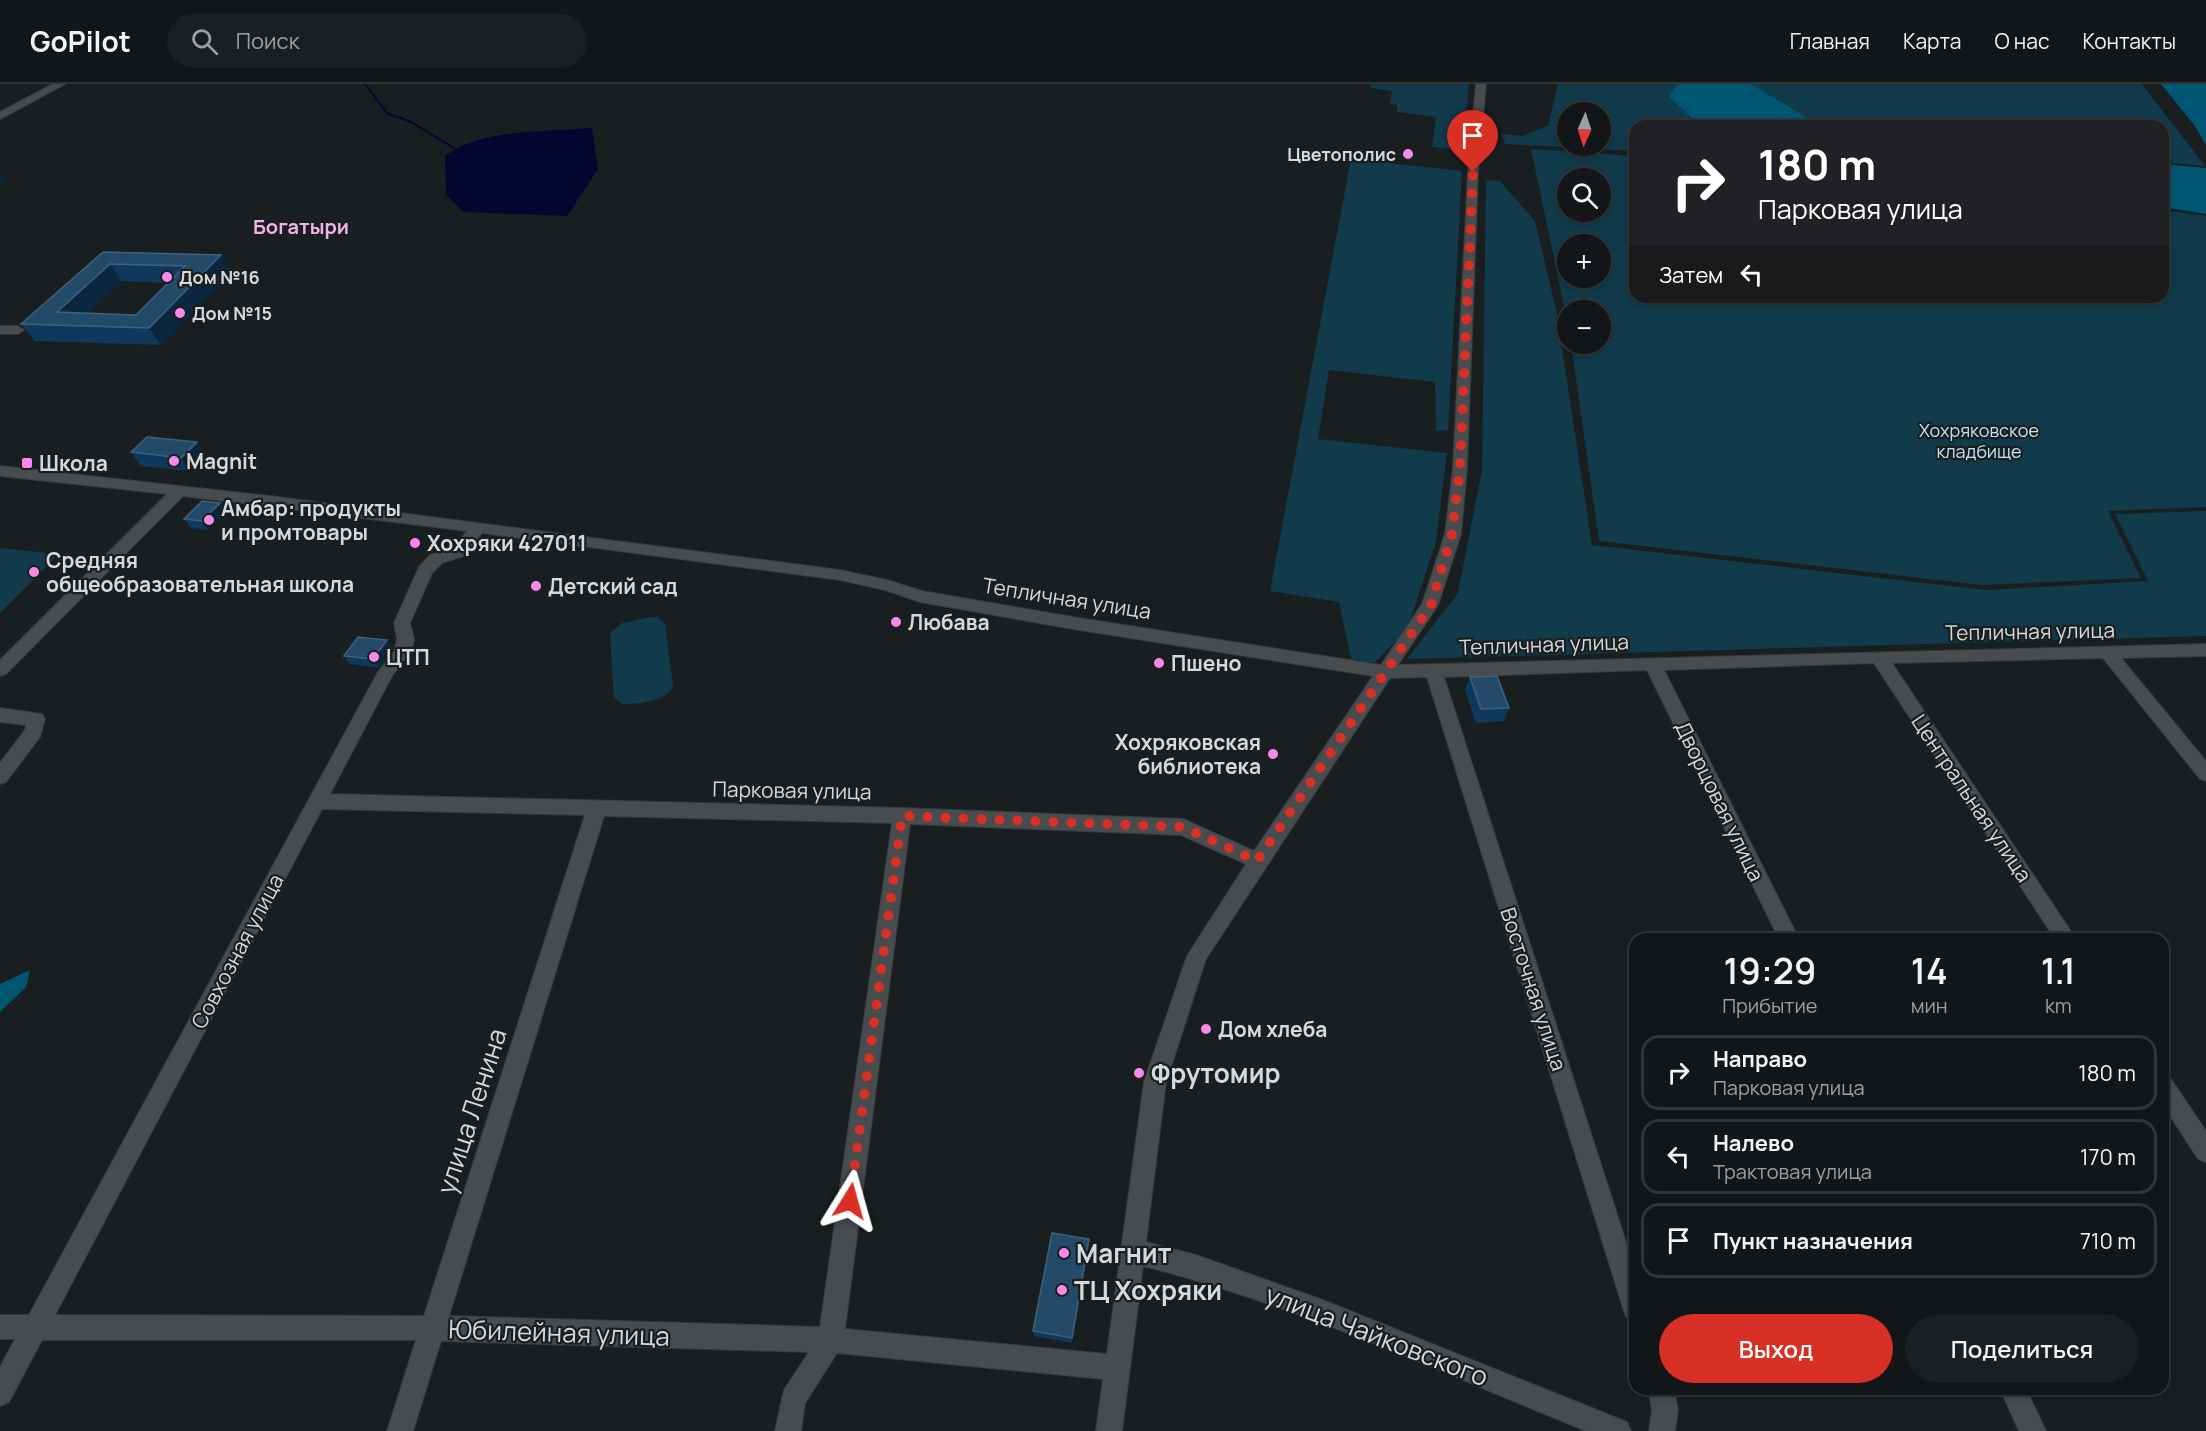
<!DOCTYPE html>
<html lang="ru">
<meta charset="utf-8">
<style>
body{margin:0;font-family:Manrope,sans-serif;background:#1c1f21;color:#f1f3f6;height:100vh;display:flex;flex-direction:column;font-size:22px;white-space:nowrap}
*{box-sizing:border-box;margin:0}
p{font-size:20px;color:#9d9fa2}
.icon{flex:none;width:33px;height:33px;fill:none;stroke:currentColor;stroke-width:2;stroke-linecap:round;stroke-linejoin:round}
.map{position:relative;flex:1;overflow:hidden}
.details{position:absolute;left:1629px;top:849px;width:540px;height:462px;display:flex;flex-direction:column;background:#131618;border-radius:18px;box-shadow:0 3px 9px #0003,0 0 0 2px #323537}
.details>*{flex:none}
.banner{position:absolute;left:1629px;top:36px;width:540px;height:183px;border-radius:18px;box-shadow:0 3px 9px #0003,0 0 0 2px #323537;background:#202124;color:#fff;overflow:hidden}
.needle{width:39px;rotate:183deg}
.fabs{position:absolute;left:1557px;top:18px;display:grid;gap:12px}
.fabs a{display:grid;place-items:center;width:54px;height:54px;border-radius:50%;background:#131618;box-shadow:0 3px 9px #0003,0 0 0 2px #323537;font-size:30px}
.pin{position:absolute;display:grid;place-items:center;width:51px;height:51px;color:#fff;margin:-62px -26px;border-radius:50% 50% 50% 0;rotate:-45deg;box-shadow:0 0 6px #0007}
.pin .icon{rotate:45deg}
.me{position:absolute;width:66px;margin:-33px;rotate:8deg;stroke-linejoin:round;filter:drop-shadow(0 0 4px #0008)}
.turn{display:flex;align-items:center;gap:21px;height:126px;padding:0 30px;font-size:27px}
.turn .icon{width:78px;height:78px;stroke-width:2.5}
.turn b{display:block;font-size:42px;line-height:51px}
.then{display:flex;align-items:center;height:57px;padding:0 30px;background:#0003;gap:12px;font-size:22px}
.eta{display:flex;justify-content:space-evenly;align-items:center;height:102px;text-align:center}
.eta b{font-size:36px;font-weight:600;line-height:42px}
.action{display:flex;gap:12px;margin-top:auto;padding:12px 30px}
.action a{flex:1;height:69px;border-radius:36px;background:#d93025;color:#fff;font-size:24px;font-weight:600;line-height:69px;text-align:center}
.action a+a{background:#1c1f21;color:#f1f3f6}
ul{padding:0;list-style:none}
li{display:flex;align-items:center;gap:18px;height:75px;margin:0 12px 9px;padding:0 18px;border:3px solid #323537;border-radius:18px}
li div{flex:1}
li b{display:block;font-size:22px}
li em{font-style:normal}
header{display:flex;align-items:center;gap:36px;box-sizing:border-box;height:84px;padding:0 30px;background:#131618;border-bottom:2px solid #323537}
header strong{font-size:28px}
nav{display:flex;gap:33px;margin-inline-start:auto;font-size:21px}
.search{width:420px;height:54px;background:#1c1f21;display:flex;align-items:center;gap:15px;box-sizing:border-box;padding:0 21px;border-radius:33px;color:#9d9fa2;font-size:22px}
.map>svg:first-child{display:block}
.green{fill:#113a4b;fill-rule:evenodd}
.forest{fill:#005672}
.water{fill:#040631}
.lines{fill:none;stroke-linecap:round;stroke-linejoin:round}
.stream{stroke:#040631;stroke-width:2}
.minor-casing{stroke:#373a3b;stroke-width:2}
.minor{fill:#474c4f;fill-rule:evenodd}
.wall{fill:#0f395c;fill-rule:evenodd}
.shaded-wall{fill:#0a273f}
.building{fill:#244a6a;stroke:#40617c;stroke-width:1.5;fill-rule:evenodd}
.route{stroke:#d93025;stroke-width:10;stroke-dasharray:0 18}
.poi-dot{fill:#f888e9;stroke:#191e20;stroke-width:2}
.labels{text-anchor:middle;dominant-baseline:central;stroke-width:4.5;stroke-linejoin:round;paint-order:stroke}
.far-poi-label{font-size:18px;font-weight:bold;fill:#d6d9da;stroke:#191e20;text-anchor:start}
.far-park-label{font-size:18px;fill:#bfe4f5;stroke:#191e20}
.far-quarter-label{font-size:20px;font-weight:bold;fill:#f2b3e8;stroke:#191e20}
.poi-label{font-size:21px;font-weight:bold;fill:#d6d9da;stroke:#191e20;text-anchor:start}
.street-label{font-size:21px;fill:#d6d9da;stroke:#191e20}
.near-poi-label{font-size:26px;font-weight:bold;fill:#d6d9da;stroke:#191e20;text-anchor:start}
.near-street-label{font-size:26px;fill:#d6d9da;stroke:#191e20}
</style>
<header>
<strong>GoPilot</strong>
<div class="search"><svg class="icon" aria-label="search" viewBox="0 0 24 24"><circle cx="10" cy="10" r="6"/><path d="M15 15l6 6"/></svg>Поиск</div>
<nav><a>Главная</a><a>Карта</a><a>О нас</a><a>Контакты</a></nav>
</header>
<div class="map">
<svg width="2206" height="1347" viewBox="0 0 2206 1347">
<rect width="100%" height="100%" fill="#191e20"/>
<g class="green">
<polygon points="1371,0 1469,0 1463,66 1432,63 1436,33 1397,28 1397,21 1390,20 1392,7 1371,4"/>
<path d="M1558,0H1677L1669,13L1700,42H1635V67L1505,60L1502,50L1523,52L1548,42ZM1568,28H1600V62H1568Z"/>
<polygon points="1751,0 2142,0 2205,82 2163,78 2163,42 1822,42"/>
<path d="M1531,65L1635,72V213H2163V126L2206,132V423L2108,427L2141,494L1982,501L1599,457L1571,260H1600V226H1568L1567,236ZM1568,94H1600V128H1568ZM1568,160H1600V194H1568Z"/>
<polygon points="1351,75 1462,87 1448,346 1436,347 1435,298 1329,286 1318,355 1447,369 1436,458 1407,546 1374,579 1351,575 1339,518 1270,507"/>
<polygon points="1486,96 1500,97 1535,137 1556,225 1592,461 1986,506 2148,497 2115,430 2206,427 2206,552 1407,575 1458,509 1482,386"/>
<polygon points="0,464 59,470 0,529"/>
<path d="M651,533H658L665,540L673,602C667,618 638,620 622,620L614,614L610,549L622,539Z"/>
</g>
<g class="forest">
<polygon points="1677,0 1751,0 1822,42 1700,42 1669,13"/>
<polygon points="2161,0 2206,0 2206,61 2195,42"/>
<polygon points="2163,80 2206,84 2206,130 2163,123"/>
<polygon points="30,886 26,903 0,928 0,900"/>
</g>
<path class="water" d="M592,44L598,85L567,132L463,128L446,110L445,72C481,44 548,48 592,44Z"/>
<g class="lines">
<polyline class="stream" points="365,0 387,29 411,38 454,64"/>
<defs>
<g id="minor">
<polygon points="53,0 65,0 0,35 0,28"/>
<path d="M1476,0H1486L1478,88L1467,384L1461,450L1438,521L1398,581L2206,560V572L2121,574L2206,677V697L2200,695L2103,574L1892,579L2076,855H2055L1874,579L1664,586L1799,855H1779L1647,586L1444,593L1635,1186V1236L1626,1233L1623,1224L1427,593L1390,594L1206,875L1166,998L1146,1158L1196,1171L1323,1216L1627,1338L1631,1347H1586C1440,1288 1295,1220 1143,1182L1122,1347H1096L1103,1295L837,1269L805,1319L801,1347H775L784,1306L809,1268L441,1257L413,1347H387L416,1256H42L9,1318L0,1322V1283L15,1255H0V1231H29L378,588L395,566L397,555L394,539L419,483L430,471L453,464L467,447L183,412L6,590L0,592V576L167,410L0,392V382L270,412L840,486L887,496L922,507L1079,534L1381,581L1422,520L1445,450L1453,384L1468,88ZM482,449L840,496L885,506L920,518L1079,546L1373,592L1254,767L1183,735L902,724L330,710L392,592L412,566L414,555L410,539L432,489L442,479L463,472ZM322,725L585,731L424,1232L55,1231ZM604,732L892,739L820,1243L449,1232ZM910,740L1181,751L1246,780L1187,872L1144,998L1107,1270L845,1245Z"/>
<polygon points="0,242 18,242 24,246 18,250 0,250"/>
<polygon points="0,624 42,630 45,635 40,653 6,698 0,700 0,679 25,646 26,641 0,638"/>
<polygon points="2163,992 2171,995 2206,1047 2206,1078 2198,1075 2163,1021"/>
<polygon points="1648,1305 1674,1305 1678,1326 1675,1347 1649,1347 1652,1326"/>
<polygon points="2000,1305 2026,1305 2046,1347 2019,1347"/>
</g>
</defs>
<use href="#minor" class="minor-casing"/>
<use href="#minor" class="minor"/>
</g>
<g class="wall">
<path d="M103,168L221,171L232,189L161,261L35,257L21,240ZM122,197L168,199L136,231L88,229Z"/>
<polygon points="197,358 206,372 190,387 141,382 131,368"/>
<polygon points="226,428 209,446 191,444 184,435"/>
<polygon points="387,556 393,565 379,584 350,580 344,572"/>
<polygon points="1470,593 1509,624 1504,637 1476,639 1465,606"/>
<polygon points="1089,1161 1072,1259 1034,1252 1033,1247"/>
</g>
<g class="shaded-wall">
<polygon points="0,87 5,95 0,99"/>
<polygon points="221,171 232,189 161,261 149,244"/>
<polygon points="110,180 122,197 75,241 57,228"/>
<polygon points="197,358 206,372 190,387 181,374"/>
<polygon points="220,419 226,428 209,446 202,437"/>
<polygon points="387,556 393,565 379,584 373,575"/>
<polygon points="1089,1155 1089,1161 1072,1259 1072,1254"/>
</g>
<g class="building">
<path d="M103,168L221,171L149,244L21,240ZM110,180L185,182L136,231L57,228Z"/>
<polygon points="147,353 197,358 181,374 131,368"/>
<polygon points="202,417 220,419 202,437 184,435"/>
<polygon points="358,553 387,556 373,575 344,572"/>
<polygon points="1497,592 1509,624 1481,625 1470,593"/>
<polygon points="1052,1149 1089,1155 1072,1254 1033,1247"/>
</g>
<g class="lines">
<polyline class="route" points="850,1117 902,732 1183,743 1257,777 1431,521 1452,450 1460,384 1473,88"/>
</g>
<g class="poi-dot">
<circle cx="1408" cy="70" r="6"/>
<circle cx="167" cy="193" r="6"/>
<circle cx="180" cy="229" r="6"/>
<circle cx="174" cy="377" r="6"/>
<rect x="21" y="373" width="12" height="12" rx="3"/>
<circle cx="209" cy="436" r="6"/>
<circle cx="415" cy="459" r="6"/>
<circle cx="34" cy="488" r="6"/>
<circle cx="536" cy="502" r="6"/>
<circle cx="896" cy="538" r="6"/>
<circle cx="374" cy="573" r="6"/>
<circle cx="1159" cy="579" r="6"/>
<circle cx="1273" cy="670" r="6"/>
<circle cx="1206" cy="945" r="6"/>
<circle cx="1139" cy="989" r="6"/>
<circle cx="1064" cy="1169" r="6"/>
<circle cx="1062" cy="1206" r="6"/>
</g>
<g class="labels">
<g class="far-poi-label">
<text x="1396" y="70" text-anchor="end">Цветополис</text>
<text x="179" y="193">Дом №16</text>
<text x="192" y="229">Дом №15</text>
</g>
<g class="far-park-label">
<text x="1979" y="346">Хохряковское<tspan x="1979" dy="21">кладбище</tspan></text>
</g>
<g class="far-quarter-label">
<text x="301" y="142">Богатыри</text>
</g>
<g class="poi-label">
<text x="186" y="377">Magnit</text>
<text x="39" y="379">Школа</text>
<text x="221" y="424">Амбар: продукты<tspan x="221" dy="24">и промтовары</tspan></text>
<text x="427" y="459">Хохряки 427011</text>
<text x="46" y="476">Средняя<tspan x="46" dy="24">общеобразовательная школа</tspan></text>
<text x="548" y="502">Детский сад</text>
<text x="908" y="538">Любава</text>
<text x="386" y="573">ЦТП</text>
<text x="1171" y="579">Пшено</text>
<text x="1261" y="658" text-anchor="end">Хохряковская<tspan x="1261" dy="24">библиотека</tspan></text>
<text x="1218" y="945">Дом хлеба</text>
</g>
<g class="street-label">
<text transform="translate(1067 514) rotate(9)">Тепличная улица</text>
<text transform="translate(2030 547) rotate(-1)">Тепличная улица</text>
<text transform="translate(1544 560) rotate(-2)">Тепличная улица</text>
<text transform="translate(792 706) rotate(1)">Парковая улица</text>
<text transform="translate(1972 714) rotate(56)">Центральная улица</text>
<text transform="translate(1720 717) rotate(64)">Дворцовая улица</text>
<text transform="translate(237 867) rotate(-62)">Совхозная улица</text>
<text transform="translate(1534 905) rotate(72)">Восточная улица</text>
</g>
<g class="near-poi-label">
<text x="1151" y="989">Фрутомир</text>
<text x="1076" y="1169">Магнит</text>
<text x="1074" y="1206">ТЦ Хохряки</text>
</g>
<g class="near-street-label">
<text transform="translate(471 1027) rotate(-72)">улица Ленина</text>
<text transform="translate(559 1248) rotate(2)">Юбилейная улица</text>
<text transform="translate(1377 1251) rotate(21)">улица Чайковского</text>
</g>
</g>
</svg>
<div class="fabs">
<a><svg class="needle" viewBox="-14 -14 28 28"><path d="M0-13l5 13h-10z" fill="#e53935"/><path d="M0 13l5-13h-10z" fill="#9d9fa2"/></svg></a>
<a><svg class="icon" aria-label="search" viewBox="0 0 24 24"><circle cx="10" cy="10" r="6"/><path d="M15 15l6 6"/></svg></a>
<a>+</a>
<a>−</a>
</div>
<div class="pin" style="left:1473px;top:88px;background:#d93025"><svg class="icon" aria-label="arrive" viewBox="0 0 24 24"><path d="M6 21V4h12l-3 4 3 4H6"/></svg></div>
<svg class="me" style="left:850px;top:1117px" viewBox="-20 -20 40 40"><path d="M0-17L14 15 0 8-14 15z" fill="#d93025" stroke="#fff" stroke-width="4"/></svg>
<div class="banner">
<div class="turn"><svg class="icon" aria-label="right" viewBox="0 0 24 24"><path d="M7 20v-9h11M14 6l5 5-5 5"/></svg><div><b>180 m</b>Парковая улица</div></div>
<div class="then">Затем<svg class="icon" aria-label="left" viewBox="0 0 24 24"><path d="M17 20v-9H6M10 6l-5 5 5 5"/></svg></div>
</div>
<section class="details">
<div class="eta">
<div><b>19:29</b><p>Прибытие</p></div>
<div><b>14</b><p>мин</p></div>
<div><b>1.1</b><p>km</p></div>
</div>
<ul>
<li><svg class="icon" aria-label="right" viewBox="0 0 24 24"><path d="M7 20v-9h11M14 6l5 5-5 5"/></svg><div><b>Направо</b><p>Парковая улица</p></div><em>180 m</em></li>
<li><svg class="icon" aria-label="left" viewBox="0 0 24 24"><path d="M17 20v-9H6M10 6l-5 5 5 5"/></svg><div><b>Налево</b><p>Трактовая улица</p></div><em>170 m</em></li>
<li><svg class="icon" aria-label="arrive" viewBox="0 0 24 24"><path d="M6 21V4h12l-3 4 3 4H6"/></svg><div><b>Пункт назначения</b></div><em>710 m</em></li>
</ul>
<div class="action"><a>Выход</a><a>Поделиться</a></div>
</section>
</div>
